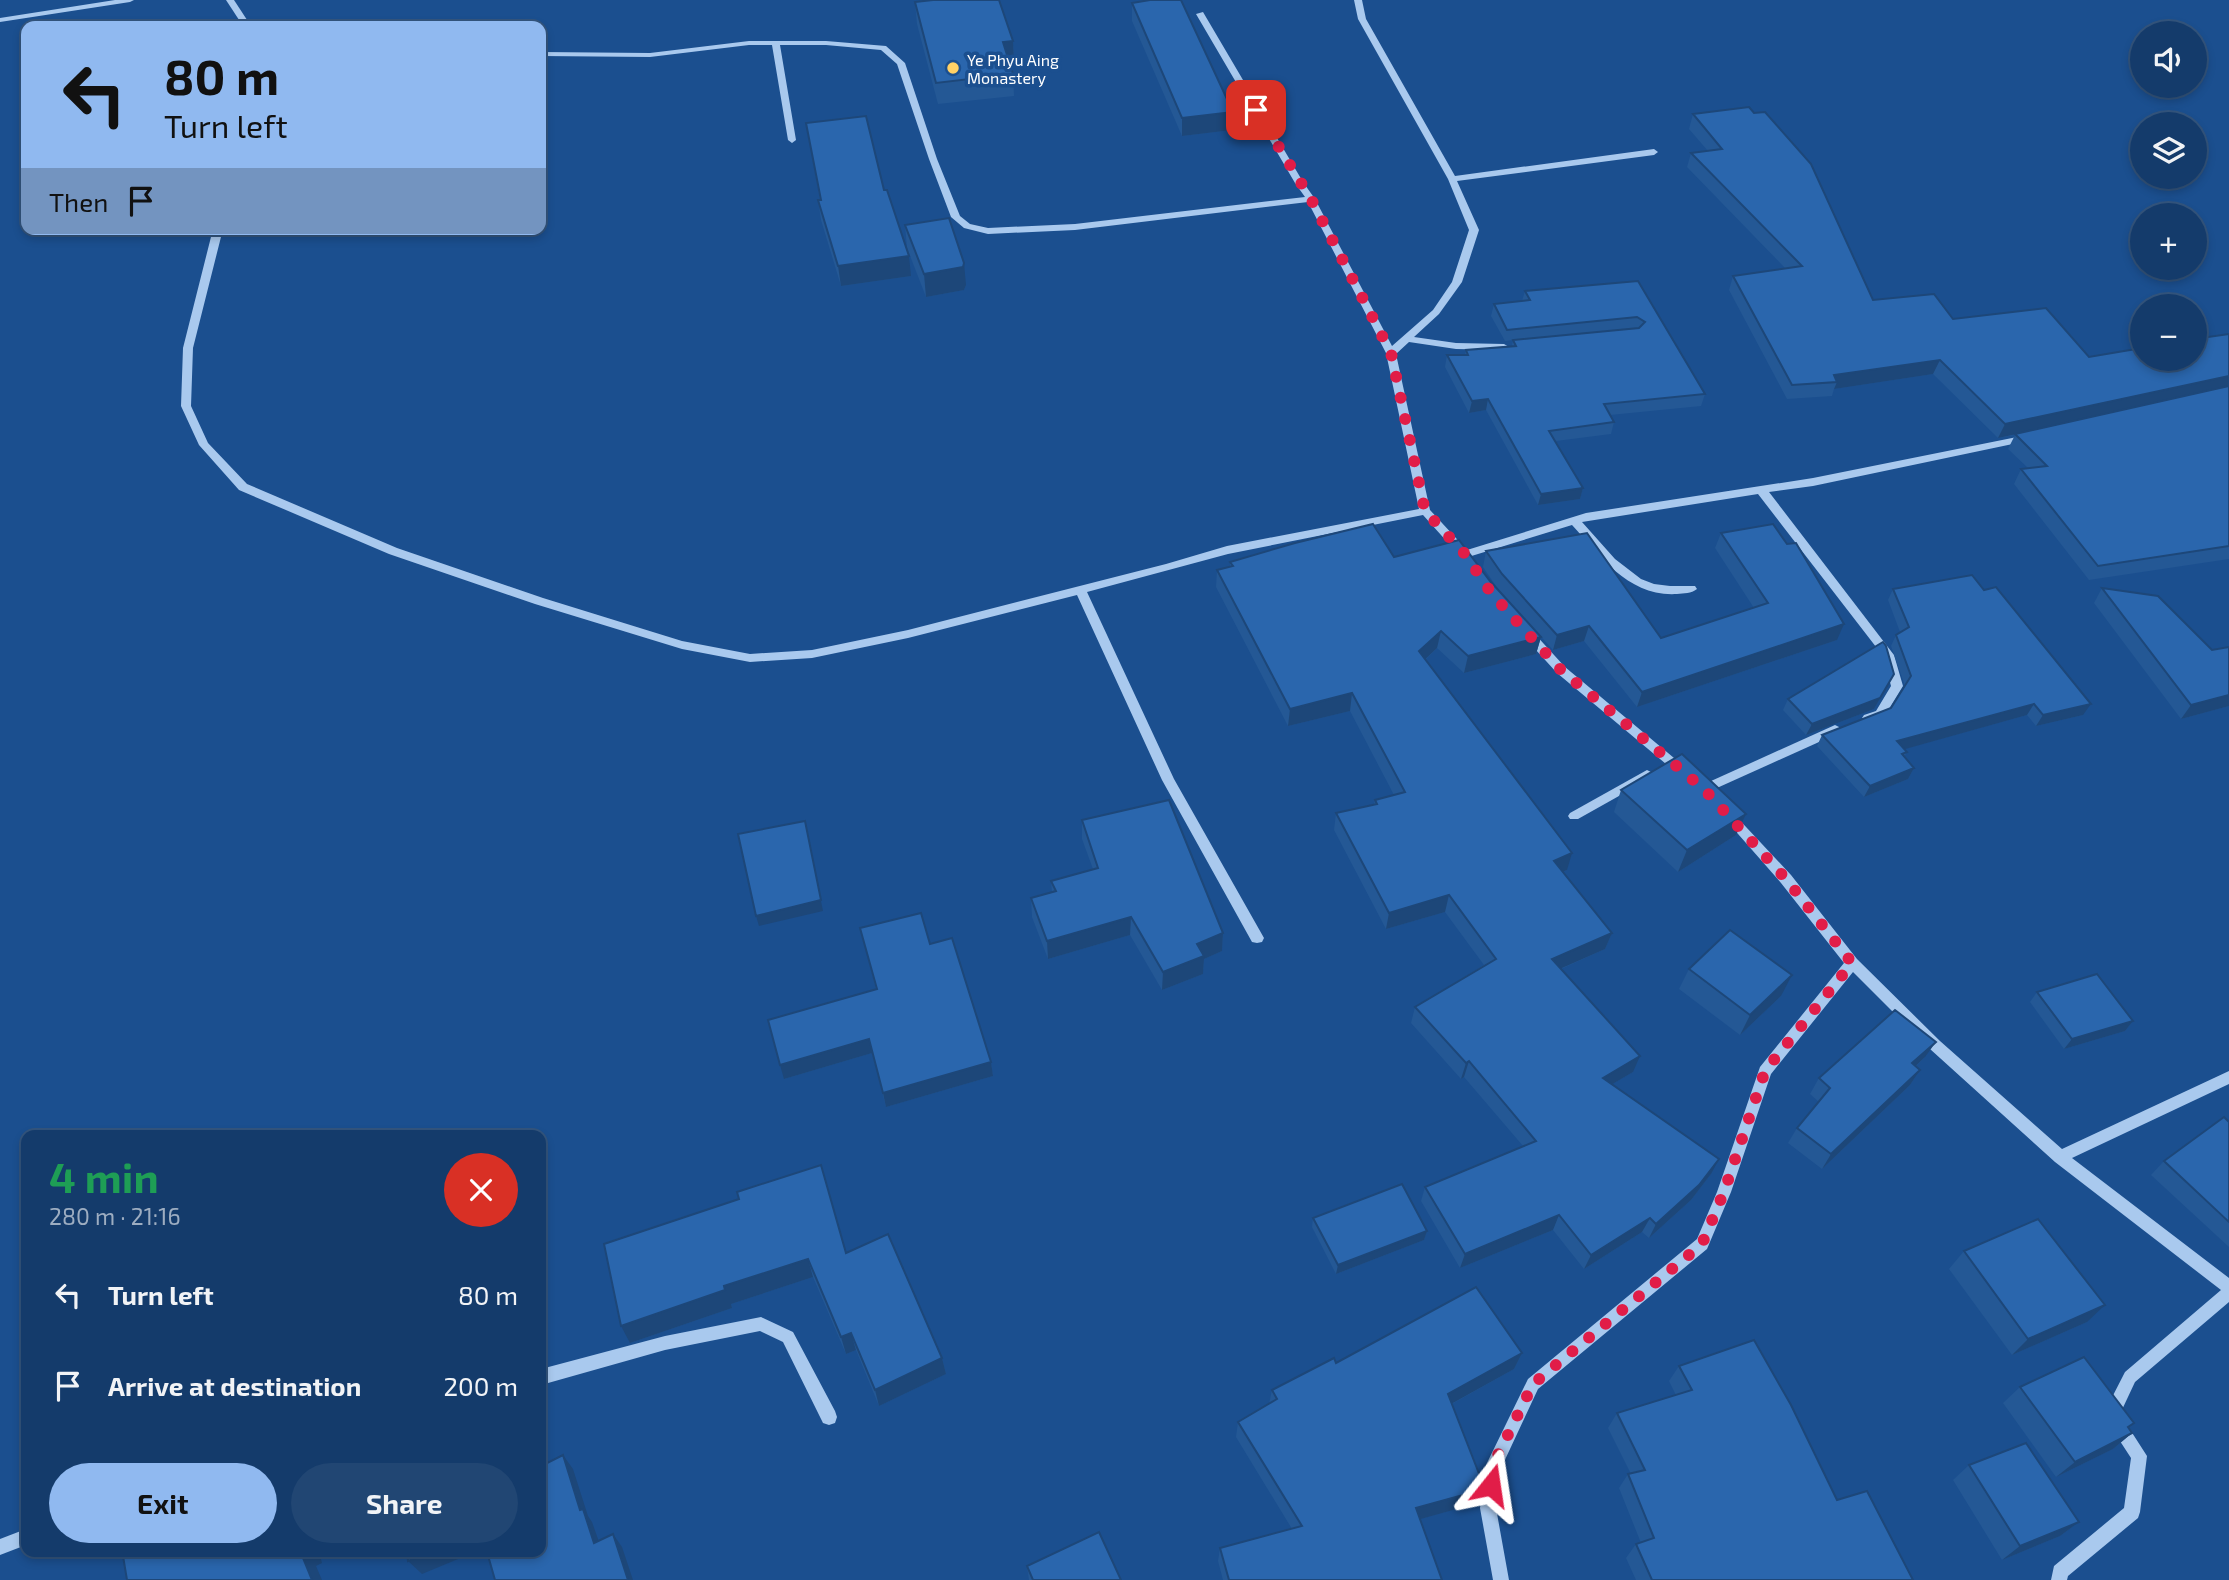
<!DOCTYPE html>
<meta charset="utf-8">
<style>
body{margin:0;font-family:"Exo 2",sans-serif;background:#214673;color:#f1f3f6;height:100vh;display:flex;flex-direction:column;font-size:26px;white-space:nowrap}
*{box-sizing:border-box;margin:0}
p{font-size:23px;color:#9dadc1}
.icon{flex:none;width:38px;height:38px;fill:none;stroke:currentColor;stroke-width:2;stroke-linecap:round;stroke-linejoin:round}
.map{position:relative;flex:1;overflow:hidden}
.sheet{position:absolute;left:21px;top:1130px;width:525px;height:427px;display:flex;flex-direction:column;background:#143b6b;border-radius:14px;box-shadow:0 4px 10px #0003,0 0 0 2px #33557e}
.sheet>*{flex:none}
.guide{position:absolute;left:21px;top:21px;width:525px;height:214px;border-radius:14px;box-shadow:0 4px 10px #0003,0 0 0 2px #33557e;background:#90b9f0;color:#111;overflow:hidden}
.fabs{position:absolute;left:2130px;top:21px;display:grid;gap:14px}
.fabs a{display:grid;place-items:center;width:77px;height:77px;border-radius:50%;background:#143b6b;box-shadow:0 4px 10px #0003,0 0 0 2px #33557e;font-size:35px}
.pin{position:absolute;display:grid;place-items:center;width:60px;height:60px;color:#fff;margin:-30px;border-radius:14px;box-shadow:0 4px 10px #0006}
.me{position:absolute;width:77px;margin:-38px;rotate:15deg;stroke-linejoin:round;filter:drop-shadow(0 0 5px #0008)}
.turn{display:flex;align-items:center;gap:24px;height:147px;padding:0 28px;font-size:32px}
.turn .icon{width:91px;height:91px;stroke-width:2.5}
.turn b{display:block;font-size:49px;line-height:60px}
.then{display:flex;align-items:center;height:66px;padding:0 28px;background:#0003;gap:14px;font-size:26px}
.round{display:grid;place-items:center;flex:none;width:74px;height:74px;border-radius:37px;background:#214673}
.overview{display:flex;align-items:center;justify-content:space-between;height:119px;padding:0 28px}
h1{font-size:42px;font-weight:700;line-height:52px;color:#1e9e55}
.action{display:flex;gap:14px;margin-top:auto;padding:14px 28px}
.action a{flex:1;height:80px;border-radius:42px;background:#90b9f0;color:#111;font-size:28px;font-weight:700;line-height:80px;text-align:center}
.action a+a{background:#214673;color:#f1f3f6}
ul{padding:0;list-style:none}
li{display:flex;align-items:center;gap:21px;height:91px;padding:0 28px}
li div{flex:1}
li b{display:block;font-size:26px}
li em{font-style:normal}
.map>svg:first-child{display:block}
.lines{fill:none;stroke-linecap:round;stroke-linejoin:round}
.minor{fill:#a9c9ee;fill-rule:evenodd}
.wall{fill:#245895}
.shaded-wall{fill:#1d4779}
.building{fill:#2a66ad;stroke:#1d4779;stroke-width:2}
.route{stroke:#e11d48;stroke-width:12;stroke-dasharray:0 21.6}
.poi-dot{fill:#ffd166;stroke:#1b4f8f;stroke-width:2.5}
.labels{text-anchor:middle;dominant-baseline:central;stroke-width:7;stroke-linejoin:round;paint-order:stroke}
.far-poi-label{font-size:16px;fill:#fff;stroke:#1b4f8f;text-anchor:start}
</style>
<div class="map">
<svg width="2229" height="1580" viewBox="0 0 2229 1580">
<rect width="100%" height="100%" fill="#1b4f8f"/>
<g class="lines">
<g class="minor">
<polygon points="115,0 134,0 130,2 0,22 0,18"/>
<polygon points="226,0 234,0 251,26 243,26"/>
<path d="M1354,0H1362L1366,19L1455,176L1654,149L1658,152L1654,155L1457,181L1479,230L1462,282L1439,314L1414,337L1456,343L1504,344L1509,347L1504,350L1456,349L1409,342L1396,354L1430,510L1467,550L1586,513L1813,478L2027,435L2031,436V440L2027,441L1813,486L1769,492L1894,655L1903,686L1884,717L1868,722L1862,718L1864,715L1876,711L1891,686L1883,656L1758,494L1582,522L1615,559L1641,579L1654,584L1670,586H1695L1697,589C1691,594 1684,593 1677,594C1629,597 1601,557 1572,525L1465,558L1459,555L1423,515L1228,554L1087,592L1174,779L1264,938L1262,942L1257,943L1252,942L1162,780L1077,595L908,638L812,658L750,662L682,649L535,604L389,554L239,490L199,445L181,406L183,348L213,229H223L193,348L191,406L208,443L247,484L397,548L543,598L682,641L750,654L812,650L908,630L1166,564L1227,546L1419,509L1386,353L1308,202L1075,230L988,234L964,228L951,217L929,159L897,64L881,50L826,45H780L796,140L792,143L788,140L772,45H749L650,57L541,56V52L650,53L749,41H826L886,46L905,63L937,159L960,216L970,224L988,228L1075,224L1305,197L1295,183L1196,14L1203,12L1303,182L1315,199L1392,346L1433,310L1452,282L1469,230L1448,179L1358,19Z"/>
<polygon points="1529,631 1533,632 1565,667 1686,768 1688,771 1686,774 1678,774 1557,673 1525,638 1523,635 1525,632"/>
<polygon points="1835,725 1839,727 1841,730 1839,733 1708,792 1700,792 1698,789 1700,786"/>
<polygon points="1647,770 1651,772 1653,775 1651,778 1578,819 1570,819 1568,816 1570,813"/>
<polygon points="1728,810 1732,812 1791,875 1857,959 1940,1041 2062,1149 2229,1071 2229,1084 2072,1158 2229,1278 2229,1302 2135,1382 2120,1414 2147,1456 2140,1512 2138,1518 2068,1576 2067,1580 2051,1580 2054,1566 2124,1508 2131,1458 2103,1415 2125,1372 2221,1290 2055,1162 1930,1049 1853,972 1771,1074 1731,1192 1707,1249 1538,1389 1503,1464 1496,1508 1509,1580 1493,1580 1480,1508 1487,1463 1528,1379 1697,1239 1717,1192 1760,1067 1844,963 1781,883 1724,818 1722,815 1724,812"/>
<polygon points="761,1317 793,1332 835,1411 837,1417 835,1423 829,1425 823,1423 783,1342 760,1331 665,1350 541,1385 541,1369 665,1336"/>
<polygon points="26,1529 26,1545 0,1555 0,1539"/>
</g>
</g>
<g class="wall">
<polygon points="930,0 999,0 1013,41 1014,63 1010,63 1013,74 1014,96 938,104 917,24 915,2"/>
<polygon points="1132,3 1232,130 1182,136 1132,21"/>
<polygon points="1693,114 1873,300 1953,319 2089,357 2229,334 2229,559 2089,580 2014,484 2021,469 2028,468 2008,449 2015,435 1998,438 1933,374 1834,389 1832,396 1787,399 1729,290 1733,276 1785,268 1687,167 1691,153 1708,151 1689,129"/>
<polygon points="806,123 884,190 911,276 841,286 821,220 818,200 820,200"/>
<polygon points="905,225 966,285 964,290 926,297 907,248"/>
<polygon points="1638,281 1705,394 1701,406 1610,415 1614,422 1611,434 1556,441 1583,488 1580,499 1538,505 1486,410 1469,413 1445,367 1447,355 1465,355 1466,350 1512,346 1513,340 1505,341 1491,316 1494,304 1522,301 1525,291"/>
<polygon points="1721,533 1837,640 1637,707 1584,641 1553,650 1498,589 1483,567 1486,551 1661,638 1754,608 1715,548"/>
<polygon points="1394,557 1490,581 1541,637 1536,654 1464,673 1437,648 1425,660 1567,870 1563,872 1612,933 1605,949 1561,969 1633,1072 1612,1084 1711,1174 1691,1200 1649,1238 1642,1232 1584,1269 1553,1230 1460,1268 1421,1201 1425,1187 1523,1146 1464,1077 1461,1079 1411,1023 1415,1007 1484,965 1445,912 1386,929 1334,830 1336,813 1374,804 1375,800 1394,795 1350,711 1288,726 1216,587 1217,570 1230,566 1230,562"/>
<polygon points="2102,588 2212,650 2229,647 2229,706 2181,719 2094,603"/>
<polygon points="1893,589 2083,715 2036,726 2027,715 1904,749 1907,752 1904,757 1914,768 1908,779 1864,797 1817,746 1822,735 1891,708 1905,686 1891,646 1896,635 1900,632 1888,600"/>
<polygon points="1894,674 1874,709 1806,735 1783,710 1788,699"/>
<polygon points="1621,790 1736,835 1678,872 1614,812"/>
<polygon points="1082,820 1223,933 1222,951 1204,959 1203,974 1162,990 1130,935 1048,959 1032,917 1031,898 1052,892 1051,881 1093,869 1082,839"/>
<polygon points="860,928 930,944 991,1062 993,1076 886,1107 872,1053 784,1079 876,989"/>
<polygon points="1689,969 1781,996 1740,1035 1679,989"/>
<polygon points="2037,992 2133,1021 2125,1031 2064,1049 2030,1002"/>
<polygon points="1925,1057 1916,1066 1920,1070 1910,1085 1822,1169 1788,1143 1797,1128 1819,1102 1810,1094 1819,1078"/>
<polygon points="2229,1122 2229,1247 2151,1175 2164,1161"/>
<polygon points="1313,1218 1427,1231 1424,1240 1336,1274 1312,1227"/>
<polygon points="604,1244 846,1253 942,1358 946,1374 879,1406 856,1350 846,1354 813,1277 731,1304 732,1308 630,1343"/>
<polygon points="1964,1251 2087,1322 2012,1355 1949,1269"/>
<polygon points="1522,1353 1514,1369 1452,1404 1478,1503 1420,1519 1442,1580 1223,1580 1218,1561 1220,1548 1292,1529 1236,1437 1238,1422 1269,1404 1272,1390 1336,1363"/>
<polygon points="1679,1366 1837,1500 1913,1580 1636,1580 1626,1558 1636,1544 1641,1543 1619,1488 1628,1474 1631,1474 1608,1428 1617,1413 1676,1395 1669,1381"/>
<polygon points="2020,1387 2128,1428 2132,1433 2113,1449 2056,1477 2003,1403"/>
<polygon points="1969,1465 2079,1522 2060,1536 2002,1560 1953,1480"/>
<polygon points="1027,1566 1121,1580 1029,1580"/>
</g>
<g class="shaded-wall">
<polygon points="1013,41 1014,63 1004,64 1003,42"/>
<polygon points="1233,112 1232,130 1182,136 1182,118"/>
<polygon points="909,256 911,276 841,286 838,266"/>
<polygon points="964,263 966,285 964,290 926,297 924,274"/>
<polygon points="1940,360 1933,374 1834,389 1837,382 1834,375"/>
<polygon points="2229,376 2229,388 1998,438 2005,424"/>
<polygon points="1488,399 1486,410 1469,413 1472,401"/>
<polygon points="1583,488 1580,499 1538,505 1541,494"/>
<polygon points="1844,624 1837,640 1637,707 1642,692"/>
<polygon points="1589,626 1584,641 1553,650 1557,635"/>
<polygon points="1441,631 1437,648 1415,669 1419,651"/>
<polygon points="1541,637 1536,654 1464,673 1468,656"/>
<polygon points="1894,674 1874,709 1806,735 1812,724"/>
<polygon points="1352,693 1350,711 1288,726 1290,709"/>
<polygon points="2229,695 2229,706 2181,719 2191,705"/>
<polygon points="2034,704 2027,715 1891,753 1897,741"/>
<polygon points="2091,704 2083,715 2036,726 2043,715"/>
<polygon points="1914,768 1908,779 1864,797 1870,786"/>
<polygon points="1746,814 1736,835 1678,872 1687,850"/>
<polygon points="807,832 823,911 759,926 756,916"/>
<polygon points="1572,853 1567,870 1549,877 1554,861"/>
<polygon points="1449,895 1445,912 1386,929 1389,913"/>
<polygon points="1131,917 1130,935 1048,959 1047,941"/>
<polygon points="1223,933 1222,951 1204,959 1203,974 1162,990 1163,972 1197,944"/>
<polygon points="1612,933 1605,949 1546,975 1552,959"/>
<polygon points="1792,975 1781,996 1740,1035 1750,1015"/>
<polygon points="2133,1021 2125,1031 2064,1049 2072,1039"/>
<polygon points="869,1039 872,1053 784,1079 780,1065"/>
<polygon points="1936,1042 1925,1057 1902,1079 1912,1063"/>
<polygon points="1640,1056 1633,1072 1597,1093 1603,1078"/>
<polygon points="1469,1061 1464,1077 1461,1079 1466,1063"/>
<polygon points="991,1062 993,1076 886,1107 883,1093"/>
<polygon points="1920,1070 1910,1085 1822,1169 1831,1154"/>
<polygon points="1719,1159 1711,1174 1691,1200 1649,1238 1656,1224"/>
<polygon points="1559,1215 1553,1230 1460,1268 1465,1254"/>
<polygon points="1650,1218 1642,1232 1584,1269 1591,1255"/>
<polygon points="1427,1231 1424,1240 1336,1274 1338,1265"/>
<polygon points="808,1259 813,1277 731,1304 732,1308 630,1343 621,1326 724,1286"/>
<polygon points="2105,1305 2087,1322 2012,1355 2028,1339"/>
<polygon points="851,1333 856,1350 846,1354 841,1337"/>
<polygon points="1522,1353 1514,1369 1442,1409 1448,1394"/>
<polygon points="942,1358 946,1374 879,1406 875,1390"/>
<polygon points="2132,1433 2113,1449 2056,1477 2075,1462"/>
<polygon points="563,1455 573,1469 588,1516 592,1522 604,1556 594,1543 580,1510"/>
<polygon points="1485,1489 1478,1503 1410,1522 1416,1508"/>
<polygon points="2079,1522 2060,1536 2002,1560 2020,1546"/>
<polygon points="613,1534 622,1547 633,1580 628,1580"/>
<polygon points="303,1552 319,1552 322,1563 316,1566 322,1580 312,1580 301,1553"/>
<polygon points="430,1552 475,1552 422,1574 408,1561"/>
</g>
<g class="building">
<polygon points="933,0 999,0 1013,41 1003,42 1013,74 936,83 915,2"/>
<polygon points="1150,0 1181,0 1233,112 1182,118 1132,3"/>
<polygon points="1749,107 1754,113 1765,112 1811,164 1873,300 1934,294 1953,319 2046,308 2089,357 2142,348 2142,359 2194,359 2194,339 2229,334 2229,376 2005,424 1940,360 1834,375 1837,382 1792,385 1733,276 1802,266 1691,153 1722,149 1693,114"/>
<polygon points="866,116 884,190 887,190 909,256 838,266 818,200 821,200 806,123"/>
<polygon points="949,218 964,263 963,267 924,274 905,225"/>
<polygon points="1638,281 1705,394 1604,404 1614,422 1549,431 1583,488 1541,494 1488,399 1472,401 1447,355 1468,355 1466,350 1516,346 1513,340 1639,328 1645,322 1637,317 1507,330 1494,304 1530,300 1525,291"/>
<polygon points="2229,386 2229,546 2098,566 2021,469 2047,466 2015,434"/>
<polygon points="1373,524 1394,557 1459,540 1490,581 1541,637 1468,656 1441,631 1419,651 1572,853 1554,861 1612,933 1552,959 1640,1056 1603,1078 1719,1159 1699,1185 1656,1224 1650,1218 1591,1255 1559,1215 1465,1254 1425,1187 1536,1141 1469,1061 1466,1063 1415,1007 1496,959 1449,895 1389,913 1336,813 1377,804 1375,800 1405,792 1352,693 1290,709 1217,570 1233,566 1230,562 1295,543"/>
<polygon points="1773,524 1787,544 1796,543 1844,624 1642,692 1589,626 1557,635 1502,574 1486,551 1587,533 1661,638 1768,603 1721,533"/>
<polygon points="1972,575 1984,590 1996,587 2091,704 2043,715 2034,704 1897,741 1907,752 1902,754 1914,768 1870,786 1822,735 1891,708 1911,676 1896,635 1909,627 1893,589"/>
<polygon points="2102,588 2158,596 2212,650 2229,647 2229,695 2191,705"/>
<polygon points="1883,642 1886,646 1894,674 1880,698 1812,724 1788,699"/>
<polygon points="1682,754 1746,814 1687,850 1621,790"/>
<polygon points="1169,800 1223,933 1197,944 1204,956 1163,972 1131,917 1047,941 1031,898 1056,891 1051,881 1098,868 1082,820"/>
<polygon points="805,821 821,900 756,916 738,834"/>
<polygon points="921,913 930,944 952,938 991,1062 883,1093 869,1039 780,1065 768,1020 877,989 860,928"/>
<polygon points="1730,930 1792,975 1750,1015 1689,969"/>
<polygon points="2097,974 2133,1021 2072,1039 2037,992"/>
<polygon points="1895,1010 1936,1042 1912,1063 1920,1070 1831,1154 1797,1128 1830,1088 1819,1078"/>
<polygon points="2224,1117 2229,1122 2229,1222 2164,1161"/>
<polygon points="821,1165 846,1253 888,1234 942,1358 875,1390 851,1333 841,1337 808,1259 724,1286 725,1290 621,1326 604,1244 739,1199 737,1192"/>
<polygon points="1402,1184 1427,1231 1338,1265 1313,1218"/>
<polygon points="2038,1219 2105,1305 2028,1339 1964,1251"/>
<polygon points="1476,1287 1522,1353 1448,1394 1485,1489 1416,1508 1442,1580 1229,1580 1220,1548 1302,1526 1238,1422 1277,1399 1272,1390 1334,1358 1336,1363"/>
<polygon points="1754,1340 1791,1405 1837,1500 1867,1491 1913,1580 1652,1580 1636,1544 1654,1538 1628,1474 1645,1470 1617,1413 1692,1390 1679,1366"/>
<polygon points="2084,1357 2134,1423 2128,1427 2132,1433 2075,1462 2020,1387"/>
<polygon points="2026,1443 2079,1522 2020,1546 1969,1465"/>
<polygon points="563,1455 580,1510 583,1509 594,1543 613,1534 628,1580 495,1580 487,1552 541,1552 541,1466"/>
<polygon points="1099,1532 1121,1580 1033,1580 1027,1566"/>
<polygon points="132,1552 303,1552 301,1553 312,1580 127,1580 123,1556"/>
<polygon points="407,1552 430,1552 408,1561"/>
</g>
<g class="lines">
<polyline class="route" points="1256,110 1311,199 1391,353 1425,511 1465,554 1492,594 1561,670 1704,789 1786,879 1852,963 1765,1071 1724,1192 1702,1244 1533,1384 1494,1463 1491,1485"/>
</g>
<circle class="poi-dot" cx="953" cy="68" r="7"/>
<g class="labels">
<g class="far-poi-label">
<text x="967" y="59">Ye Phyu Aing<tspan x="967" dy="18">Monastery</tspan></text>
</g>
</g>
</svg>
<div class="fabs">
<a><svg class="icon" aria-label="sound" viewBox="0 0 24 24"><path d="M4 9h4l5-4v14l-5-4H4zM17 9q2 3 0 6"/></svg></a>
<a><svg class="icon" aria-label="layers" viewBox="0 0 24 24"><path d="M12 4l9 5-9 5-9-5zM3 14l9 5 9-5"/></svg></a>
<a>+</a>
<a>−</a>
</div>
<div class="pin" style="left:1256px;top:110px;background:#d93025"><svg class="icon" aria-label="arrive" viewBox="0 0 24 24"><path d="M6 21V4h12l-3 4 3 4H6"/></svg></div>
<svg class="me" style="left:1491px;top:1485px" viewBox="-20 -20 40 40"><path d="M0-17L14 15 0 8-14 15z" fill="#e11d48" stroke="#fff" stroke-width="4"/></svg>
<div class="guide">
<div class="turn"><svg class="icon" aria-label="left" viewBox="0 0 24 24"><path d="M17 20v-9H6M10 6l-5 5 5 5"/></svg><div><b>80 m</b>Turn left</div></div>
<div class="then">Then<svg class="icon" aria-label="arrive" viewBox="0 0 24 24"><path d="M6 21V4h12l-3 4 3 4H6"/></svg></div>
</div>
<section class="sheet">
<div class="overview"><div><h1>4 min</h1><p>280 m · 21:16</p></div><a class="round" style="background:#d93025;color:#fff"><svg class="icon" aria-label="close" viewBox="0 0 24 24"><path d="M6 6l12 12M18 6L6 18"/></svg></a></div>
<ul>
<li><svg class="icon" aria-label="left" viewBox="0 0 24 24"><path d="M17 20v-9H6M10 6l-5 5 5 5"/></svg><div><b>Turn left</b></div><em>80 m</em></li>
<li><svg class="icon" aria-label="arrive" viewBox="0 0 24 24"><path d="M6 21V4h12l-3 4 3 4H6"/></svg><div><b>Arrive at destination</b></div><em>200 m</em></li>
</ul>
<div class="action"><a>Exit</a><a>Share</a></div>
</section>
</div>
